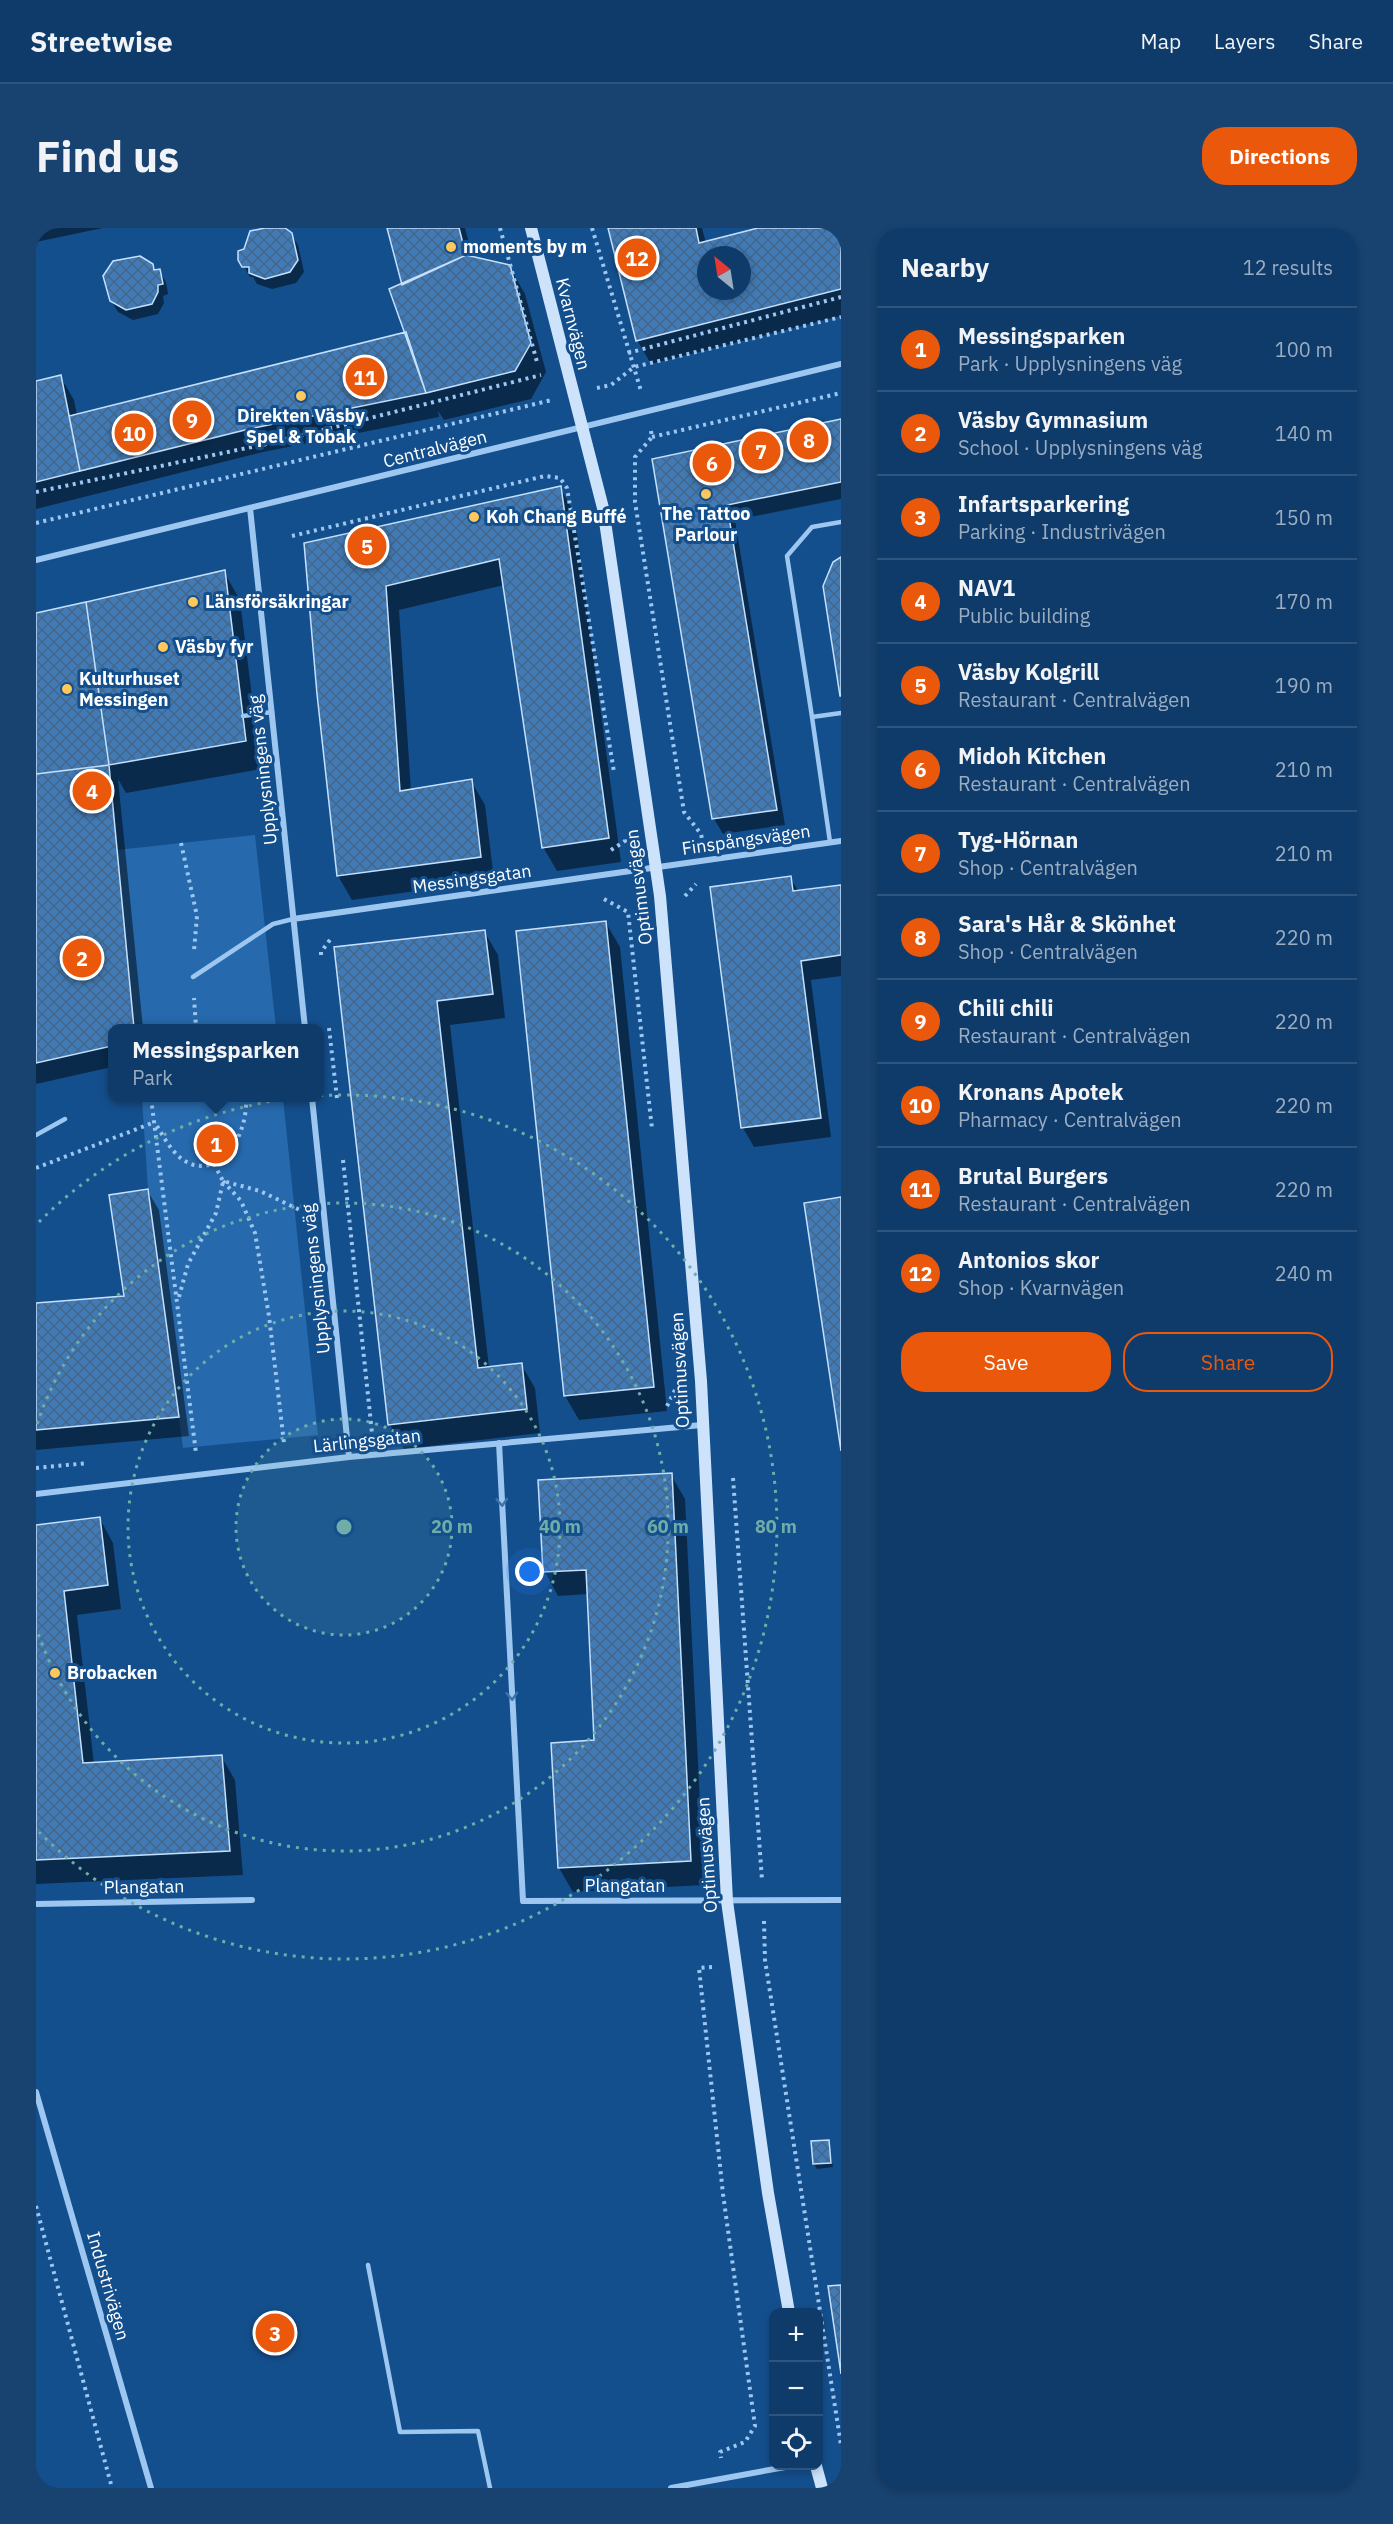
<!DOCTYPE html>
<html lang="en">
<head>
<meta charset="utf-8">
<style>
	:root { --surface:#0f3b6a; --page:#184270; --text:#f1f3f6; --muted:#9badc1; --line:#2f557e; --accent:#ea580c }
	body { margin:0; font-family:"IBM Plex Sans",sans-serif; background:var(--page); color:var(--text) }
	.controls { position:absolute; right:18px; bottom:18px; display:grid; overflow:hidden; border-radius:12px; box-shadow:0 3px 9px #0003 }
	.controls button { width:54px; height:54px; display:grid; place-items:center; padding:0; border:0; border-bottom:2px solid var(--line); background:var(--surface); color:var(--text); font:30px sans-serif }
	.compass { position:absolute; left:661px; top:18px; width:54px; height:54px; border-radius:50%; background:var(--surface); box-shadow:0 3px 9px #0003; rotate:330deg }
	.you { position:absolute; left:494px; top:1344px; width:21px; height:21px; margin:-15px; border:4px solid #fff; border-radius:50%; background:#1a73e8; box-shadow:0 0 0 9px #1a73e833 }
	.badge { display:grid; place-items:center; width:39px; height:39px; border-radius:50%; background:var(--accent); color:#fff; font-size:20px; font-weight:700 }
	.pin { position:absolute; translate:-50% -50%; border:3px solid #fff; box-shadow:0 2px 6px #0006 }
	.popup { position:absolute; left:72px; top:796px; width:216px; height:78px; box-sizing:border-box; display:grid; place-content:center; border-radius:12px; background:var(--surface); filter:drop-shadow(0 2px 4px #0005); font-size:20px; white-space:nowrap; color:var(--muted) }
	.popup b { font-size:22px; color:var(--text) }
	.popup::after { content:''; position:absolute; left:50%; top:100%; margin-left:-12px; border:12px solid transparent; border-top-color:var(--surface) }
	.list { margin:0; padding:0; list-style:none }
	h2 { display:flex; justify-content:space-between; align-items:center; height:78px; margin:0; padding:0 24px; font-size:26px }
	h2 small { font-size:20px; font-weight:400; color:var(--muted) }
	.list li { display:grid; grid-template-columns:39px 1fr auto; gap:18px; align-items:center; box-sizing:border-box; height:84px; padding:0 24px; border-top:2px solid var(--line) }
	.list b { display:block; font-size:22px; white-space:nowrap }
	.list p { margin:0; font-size:20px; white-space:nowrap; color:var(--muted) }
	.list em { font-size:20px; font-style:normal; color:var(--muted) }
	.actions { display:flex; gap:12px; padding:18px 24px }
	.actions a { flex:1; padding:14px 0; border:2px solid var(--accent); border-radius:24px; text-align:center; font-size:21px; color:var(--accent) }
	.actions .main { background:var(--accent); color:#fff }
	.icon { flex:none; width:33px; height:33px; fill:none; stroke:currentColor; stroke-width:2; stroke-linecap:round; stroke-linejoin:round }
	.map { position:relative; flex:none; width:805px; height:2260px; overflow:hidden; border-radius:24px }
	header { display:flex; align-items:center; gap:36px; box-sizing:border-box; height:84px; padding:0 30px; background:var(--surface); border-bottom:2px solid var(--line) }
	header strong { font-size:28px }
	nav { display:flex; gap:33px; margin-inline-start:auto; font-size:21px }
	.intro { display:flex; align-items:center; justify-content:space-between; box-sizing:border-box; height:144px; padding:0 36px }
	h1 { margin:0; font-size:42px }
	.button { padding:15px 27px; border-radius:24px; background:var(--accent); color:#fff; font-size:21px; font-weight:700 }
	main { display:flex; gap:36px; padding:0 36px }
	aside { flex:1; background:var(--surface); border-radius:24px; box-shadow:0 3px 9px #0003 }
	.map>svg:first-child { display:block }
	.park { fill:#2669ac }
	.shadow { fill:#0007; fill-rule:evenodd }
	.building { fill:url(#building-cross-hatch); stroke:#c4e0fc; stroke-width:1.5; fill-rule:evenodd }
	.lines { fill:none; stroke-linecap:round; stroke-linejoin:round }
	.path { stroke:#9dc7f1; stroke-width:4; stroke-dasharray:3 4.5; stroke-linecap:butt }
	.lane { stroke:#9dc7f1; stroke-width:4.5 }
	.street { stroke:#9dc7f1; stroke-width:6 }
	.secondary { stroke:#cce3fb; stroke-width:12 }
	.oneway { stroke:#3d73ab }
	.ring { fill:none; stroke:#6fada8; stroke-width:3; stroke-dasharray:3 6 }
	.poi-dot { fill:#ffc85d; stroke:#144f8d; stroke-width:2 }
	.labels { text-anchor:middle; stroke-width:6; stroke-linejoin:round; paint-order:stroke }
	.poi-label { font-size:18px; font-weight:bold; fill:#fff; stroke:#144f8d; text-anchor:start }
	.street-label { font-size:18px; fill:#fff; stroke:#144f8d }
	.centre { fill:#6fada8; stroke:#144f8d; stroke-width:3 }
	.ring-label { font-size:18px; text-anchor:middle; font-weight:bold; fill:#6fada8; stroke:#144f8d; stroke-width:6; stroke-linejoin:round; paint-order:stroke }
</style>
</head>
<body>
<header>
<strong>Streetwise</strong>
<nav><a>Map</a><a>Layers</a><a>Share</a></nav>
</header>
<div class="intro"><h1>Find us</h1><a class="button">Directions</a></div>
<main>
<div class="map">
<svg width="805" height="2260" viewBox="0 0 805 2260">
	<defs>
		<pattern id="building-cross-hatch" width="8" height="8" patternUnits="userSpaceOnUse" patternTransform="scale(1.5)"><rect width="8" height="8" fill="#407bb8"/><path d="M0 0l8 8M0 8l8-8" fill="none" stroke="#456687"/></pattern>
	</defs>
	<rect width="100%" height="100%" fill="#144f8d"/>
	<path class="park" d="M 219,607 L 240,800 L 99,800 L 81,622 Z
		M 106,870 L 247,870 L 282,1207 L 147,1220 L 112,961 Z"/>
	<path class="shadow" d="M 0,0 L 67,0 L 0,14 Z
		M 236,0 L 246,0 L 255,6 L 262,17 L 268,44 L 260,55 L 236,61 L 221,56 L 217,49 L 214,49 L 204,31 L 209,22 Z
		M 353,0 L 429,0 L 437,30 L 473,38 L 489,66 L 510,144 L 495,171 L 408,192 L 402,183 L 403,189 L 227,224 L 0,281 L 0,154 L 24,148 L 38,172 L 41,187 L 370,106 L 367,57 Z
		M 573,0 L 666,0 L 670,15 L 728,0 L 805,0 L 805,88 L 615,136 L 601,112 ZM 670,27 L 706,27 L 706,63 L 670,63 Z
		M 115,37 L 119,43 L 123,43 L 130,54 L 132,66 L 127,68 L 128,75 L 122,86 L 97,92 L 82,84 L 75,73 Z
		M 805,193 L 805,271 L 699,292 L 749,597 L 687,606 L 678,591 L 618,232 Z
		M 524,260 L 538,284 L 585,634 L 521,643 L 507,619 L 468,357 L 363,382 L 375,563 L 435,553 L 449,577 L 458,652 L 316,672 L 302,648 L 282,466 L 269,316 Z
		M 188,344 L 204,372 L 225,541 L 90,565 L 82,551 L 107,800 L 76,800 L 76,839 L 0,856 L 0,386 Z
		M 754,650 L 763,664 L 805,658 L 805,748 L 775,752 L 795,909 L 718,919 L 707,900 L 676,660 Z
		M 570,695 L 584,719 L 631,1183 L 543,1192 L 529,1168 Z
		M 448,703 L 462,727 L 469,790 L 414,797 L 453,1140 L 485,1136 L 499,1160 L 504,1205 L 368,1221 L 354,1197 L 299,720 Z
		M 111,962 L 123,982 L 153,1208 L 0,1222 L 0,1077 L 90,1069 Z
		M 635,1247 L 649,1271 L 668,1657 L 537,1664 L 523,1640 L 560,1514 L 553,1366 L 522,1368 L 509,1344 Z
		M 64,1291 L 77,1315 L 85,1381 L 41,1387 L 58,1536 L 185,1528 L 199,1552 L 207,1647 L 0,1656 L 0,1298 Z
		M 792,1913 L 797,1939 L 781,1941 L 778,1936 Z"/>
	<path class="building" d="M 229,0 L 249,0 L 256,5 L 262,32 L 254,44 L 229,51 L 213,45 L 213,39 L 206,39 L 202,32 L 202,23 L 208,21 L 214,3 Z
		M 351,0 L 423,0 L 430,27 L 366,57 Z
		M 572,0 L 660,0 L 663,15 L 722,0 L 805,0 L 805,61 L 600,113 ZM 670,27 L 706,27 L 706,63 L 670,63 Z
		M 430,27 L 474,37 L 495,115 L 479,143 L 390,165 L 353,61 Z
		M 104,28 L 117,36 L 118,42 L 124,41 L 127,56 L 122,57 L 122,64 L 116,76 L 90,82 L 74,73 L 67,48 L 77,33 Z
		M 370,104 L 390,165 L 213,201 L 44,243 L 33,188 Z
		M 25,147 L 44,243 L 0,254 L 0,153 Z
		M 805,191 L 805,254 L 691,277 L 741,582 L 676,591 L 616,231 Z
		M 525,258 L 573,610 L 506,620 L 463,331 L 350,358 L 364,563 L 436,551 L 445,629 L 301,648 L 281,466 L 268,315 Z
		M 805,329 L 805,468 L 804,468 L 787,358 L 797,334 Z
		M 189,342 L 210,513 L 73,537 L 50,374 Z
		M 50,374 L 73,537 L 0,546 L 0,385 Z
		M 73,537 L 98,800 L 76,800 L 76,818 L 0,835 L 0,546 Z
		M 755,648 L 757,663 L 805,657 L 805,727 L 765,733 L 785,890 L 705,900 L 674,659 Z
		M 570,693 L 618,1159 L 528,1168 L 480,703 Z
		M 449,702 L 457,766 L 401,773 L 442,1140 L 486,1135 L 491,1181 L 352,1197 L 298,719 Z
		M 112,961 L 143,1189 L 0,1202 L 0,1075 L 88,1068 L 73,967 Z
		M 805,969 L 805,1223 L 768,975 Z
		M 636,1245 L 655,1633 L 522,1640 L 515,1515 L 558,1512 L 550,1342 L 507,1344 L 502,1252 Z
		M 64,1289 L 72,1357 L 28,1363 L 47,1535 L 186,1527 L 194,1623 L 0,1632 L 0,1297 Z
		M 793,1912 L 795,1935 L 777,1936 L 775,1913 Z
		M 805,2057 L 805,2146 L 792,2058 Z"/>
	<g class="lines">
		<path class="path" d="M 464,0 L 501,134
			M 556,0 L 605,163
			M 592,125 L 805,69
			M 561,160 L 575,157 L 598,139 L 805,89
			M 615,203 L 616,209 L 599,229 L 599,274 L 648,584 L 665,606 L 666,611
			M 616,209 L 805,165
			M 0,264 L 235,215 L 505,147
			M 0,295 L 516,172
			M 256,308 L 509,248 L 524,250 L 531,260 L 578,544
			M 145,615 L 161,688 L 158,723
			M 575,622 L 589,613 L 588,610
			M 649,668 L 660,656
			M 568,671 L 592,684 L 616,901
			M 285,727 L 285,724 L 296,709
			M 160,799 L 166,800
			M 157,800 L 160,799 L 158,770
			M 293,800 L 301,870
			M 115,870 L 160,1225
			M 121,898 C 130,913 140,932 158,937 C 194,945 212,897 210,870
			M 307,932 L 336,1205
			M 178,936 L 187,953 L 224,963 L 266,983
			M 0,940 L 119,894
			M 187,953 L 205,973 L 219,1005 L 233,1088 L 248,1215
			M 143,1069 L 152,1036 L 180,985 L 187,954
			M 631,1178 L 640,1160
			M 0,1240 L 52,1235
			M 697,1250 L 726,1652
			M 728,1693 L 729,1732 L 805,2217
			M 676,1739 L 663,1740 L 687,1966 L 719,2198 L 709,2214 L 684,2224 L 685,2230
			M 0,1978 L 76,2260"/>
		<path class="lane" d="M 805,294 L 776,299 L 751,328 L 776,489 L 805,485
			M 207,488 L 236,484
			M 776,489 L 794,614
			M 157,749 L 237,696 L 257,691
			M 0,907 L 29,891
			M 332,2037 L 364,2204 L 442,2203 L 454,2260"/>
		<path class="street" d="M 214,280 L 269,800
			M 0,332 L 805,136
			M 257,691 L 805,613
			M 276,870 L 313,1229
			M 463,1215 L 487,1673 L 805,1672
			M 0,1266 L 313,1229 L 666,1197
			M 0,1676 L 216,1672
			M 0,1864 L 115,2260
			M 635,2260 L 755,2238"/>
		<path class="secondary" d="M 495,0 L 567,280 L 624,668 L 665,1153 L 691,1673 L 732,1965 L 753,2084
			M 780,2238 L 786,2260"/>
	</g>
	<defs><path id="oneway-chevron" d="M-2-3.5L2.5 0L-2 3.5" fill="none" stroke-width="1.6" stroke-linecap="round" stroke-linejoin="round" transform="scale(1.5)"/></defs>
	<g class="oneway">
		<use href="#oneway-chevron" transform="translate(466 1274) rotate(87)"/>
		<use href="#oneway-chevron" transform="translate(476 1468) rotate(87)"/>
	</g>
	<circle cx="308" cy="1299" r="108" fill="#6fada8" fill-opacity=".12"/>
	<g class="ring">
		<circle cx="308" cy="1299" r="108"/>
		<circle cx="308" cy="1299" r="216"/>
		<path d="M1 1196A324 324 0 1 1 1 1402"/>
		<path d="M3 994A432 432 0 1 1 3 1604"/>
	</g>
	<g class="poi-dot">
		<circle cx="415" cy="19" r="6"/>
		<circle cx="265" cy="168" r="6"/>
		<circle cx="670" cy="266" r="6"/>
		<circle cx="438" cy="289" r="6"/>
		<circle cx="157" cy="374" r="6"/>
		<circle cx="127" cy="419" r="6"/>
		<circle cx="31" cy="461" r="6"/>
		<circle cx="19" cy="1445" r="6"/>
	</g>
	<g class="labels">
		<g class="poi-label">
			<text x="427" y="25">moments by m</text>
			<text x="265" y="194" text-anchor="middle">Direkten Väsby<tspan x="265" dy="21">Spel &amp; Tobak</tspan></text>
			<text x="670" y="292" text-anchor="middle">The Tattoo<tspan x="670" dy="21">Parlour</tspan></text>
			<text x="450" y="295">Koh Chang Buffé</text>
			<text x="169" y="380">Länsförsäkringar</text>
			<text x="139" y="425">Väsby fyr</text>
			<text x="43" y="457">Kulturhuset<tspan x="43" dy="21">Messingen</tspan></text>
			<text x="31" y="1451">Brobacken</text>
		</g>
		<g class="street-label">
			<text transform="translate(537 96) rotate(76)" y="6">Kvarnvägen</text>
			<text transform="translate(399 221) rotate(-14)" y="6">Centralvägen</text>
			<text transform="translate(227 542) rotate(-96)" y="6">Upplysningens väg</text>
			<text transform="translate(710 612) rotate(-8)" y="6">Finspångsvägen</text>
			<text transform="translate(436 651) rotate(-8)" y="6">Messingsgatan</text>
			<text transform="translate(603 659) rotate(-97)" y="6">Optimusvägen</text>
			<text transform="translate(280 1051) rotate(-96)" y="6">Upplysningens väg</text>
			<text transform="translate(644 1142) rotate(-93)" y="6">Optimusvägen</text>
			<text transform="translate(331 1213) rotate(-6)" y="6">Lärlingsgatan</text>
			<text transform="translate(671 1627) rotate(-94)" y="6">Optimusvägen</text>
			<text x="589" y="1664">Plangatan</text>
			<text transform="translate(108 1659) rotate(-1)" y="6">Plangatan</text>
			<text transform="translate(72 2058) rotate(74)" y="6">Industrivägen</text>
		</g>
	</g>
	<circle cx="308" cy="1299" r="9" class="centre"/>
	<g class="ring-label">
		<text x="416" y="1305">20 m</text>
		<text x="524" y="1305">40 m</text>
		<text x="632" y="1305">60 m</text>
		<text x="740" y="1305">80 m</text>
	</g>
</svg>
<div class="controls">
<button>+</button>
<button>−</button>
<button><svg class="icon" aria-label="locate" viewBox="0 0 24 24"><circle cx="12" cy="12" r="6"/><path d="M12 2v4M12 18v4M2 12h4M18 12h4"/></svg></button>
</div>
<svg class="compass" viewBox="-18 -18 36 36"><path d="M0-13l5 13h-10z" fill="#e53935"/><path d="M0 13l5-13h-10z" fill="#9badc1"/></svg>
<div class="you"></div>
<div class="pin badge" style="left:180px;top:916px">1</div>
<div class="popup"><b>Messingsparken</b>Park</div>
<div class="pin badge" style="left:46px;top:730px">2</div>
<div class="pin badge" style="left:239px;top:2105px">3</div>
<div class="pin badge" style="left:56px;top:563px">4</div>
<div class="pin badge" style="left:331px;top:318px">5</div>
<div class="pin badge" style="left:676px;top:235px">6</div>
<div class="pin badge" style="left:725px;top:223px">7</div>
<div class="pin badge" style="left:773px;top:212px">8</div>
<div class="pin badge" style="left:156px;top:192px">9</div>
<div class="pin badge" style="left:98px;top:205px">10</div>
<div class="pin badge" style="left:329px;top:149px">11</div>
<div class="pin badge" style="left:601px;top:30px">12</div>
</div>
<aside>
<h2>Nearby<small>12 results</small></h2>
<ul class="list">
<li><span class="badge">1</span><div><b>Messingsparken</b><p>Park · Upplysningens väg</p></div><em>100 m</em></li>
<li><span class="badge">2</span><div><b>Väsby Gymnasium</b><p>School · Upplysningens väg</p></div><em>140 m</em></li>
<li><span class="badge">3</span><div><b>Infartsparkering</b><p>Parking · Industrivägen</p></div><em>150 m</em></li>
<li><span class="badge">4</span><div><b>NAV1</b><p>Public building</p></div><em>170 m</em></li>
<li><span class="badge">5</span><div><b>Väsby Kolgrill</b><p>Restaurant · Centralvägen</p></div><em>190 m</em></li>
<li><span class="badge">6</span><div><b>Midoh Kitchen</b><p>Restaurant · Centralvägen</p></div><em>210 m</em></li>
<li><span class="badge">7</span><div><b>Tyg-Hörnan</b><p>Shop · Centralvägen</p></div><em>210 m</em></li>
<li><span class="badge">8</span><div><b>Sara's Hår &amp; Skönhet</b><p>Shop · Centralvägen</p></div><em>220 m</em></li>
<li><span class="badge">9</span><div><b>Chili chili</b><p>Restaurant · Centralvägen</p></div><em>220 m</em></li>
<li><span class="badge">10</span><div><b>Kronans Apotek</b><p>Pharmacy · Centralvägen</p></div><em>220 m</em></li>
<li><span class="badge">11</span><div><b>Brutal Burgers</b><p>Restaurant · Centralvägen</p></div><em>220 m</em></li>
<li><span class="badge">12</span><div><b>Antonios skor</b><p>Shop · Kvarnvägen</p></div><em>240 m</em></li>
</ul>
<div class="actions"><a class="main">Save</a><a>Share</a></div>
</aside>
</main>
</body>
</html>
